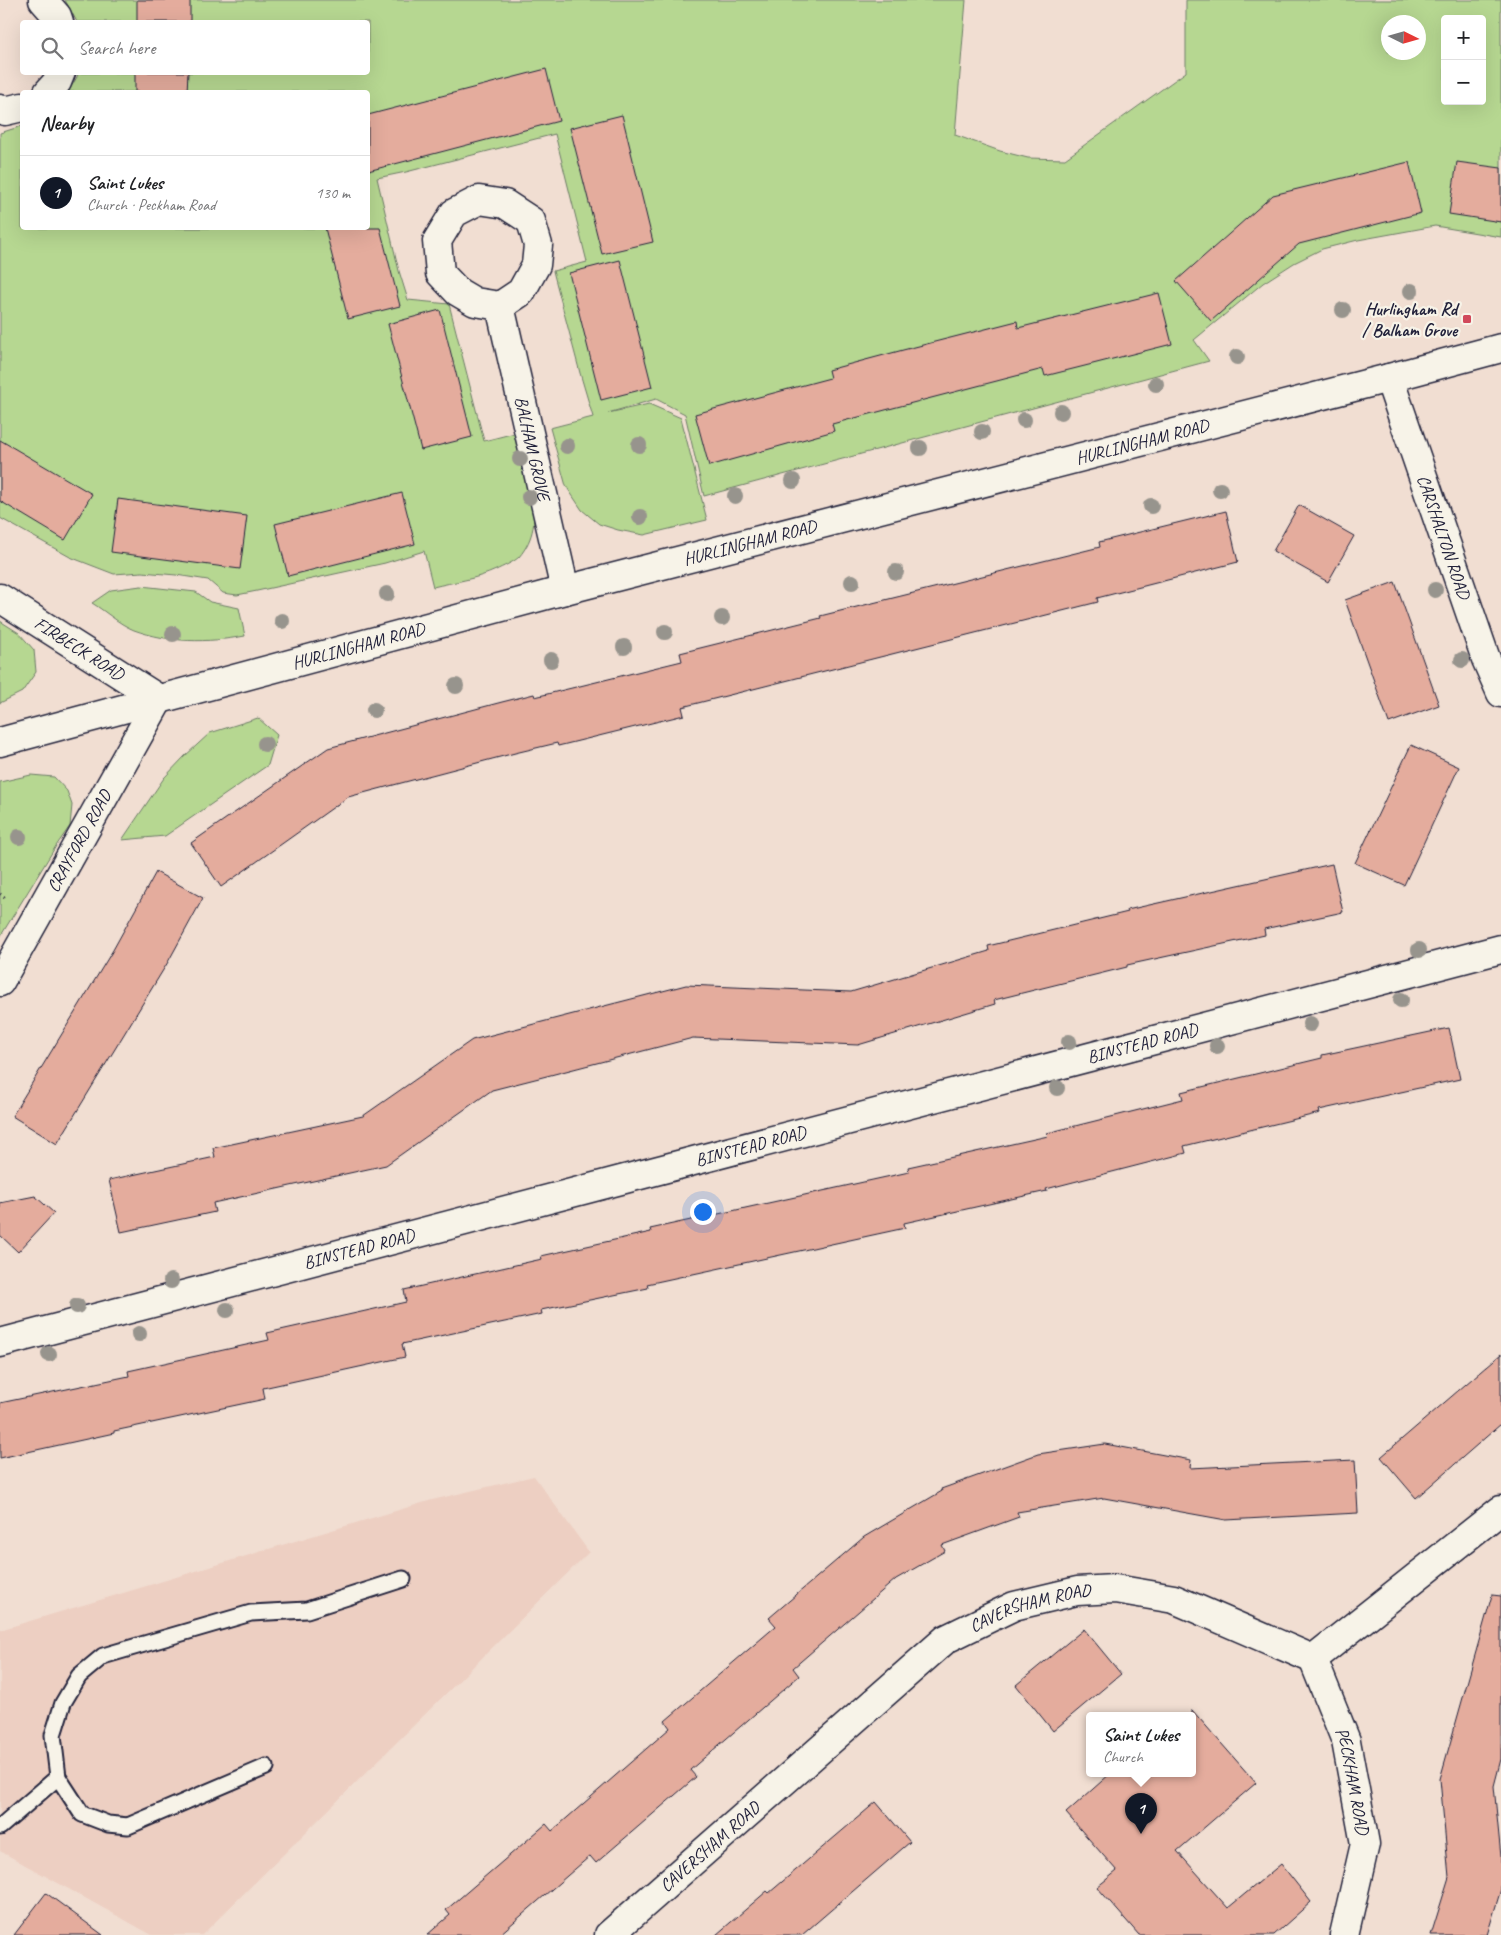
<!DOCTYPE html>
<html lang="en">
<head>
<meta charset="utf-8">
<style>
	:root { --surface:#fff; --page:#f6f6f6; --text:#202124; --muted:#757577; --line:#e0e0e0; --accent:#111827 }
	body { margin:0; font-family:Caveat,sans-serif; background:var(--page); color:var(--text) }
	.controls { position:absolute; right:15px; top:15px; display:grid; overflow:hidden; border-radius:5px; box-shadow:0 5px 20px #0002 }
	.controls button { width:45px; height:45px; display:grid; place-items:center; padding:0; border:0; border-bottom:1px solid var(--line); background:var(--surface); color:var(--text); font:25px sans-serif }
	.compass { position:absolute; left:1381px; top:15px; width:45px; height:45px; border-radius:50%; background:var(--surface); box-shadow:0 5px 20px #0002; rotate:95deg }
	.you { position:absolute; left:702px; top:1211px; width:18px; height:18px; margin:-12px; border:4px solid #fff; border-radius:50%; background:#1a73e8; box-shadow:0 0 0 8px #1a73e833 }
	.badge { display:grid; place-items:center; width:32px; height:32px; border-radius:50%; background:var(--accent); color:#fff; font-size:16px; font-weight:700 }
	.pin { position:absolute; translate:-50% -41px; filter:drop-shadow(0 1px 2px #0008) }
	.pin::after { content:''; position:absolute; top:26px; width:18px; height:15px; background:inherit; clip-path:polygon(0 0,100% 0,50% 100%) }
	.popup { position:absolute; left:1086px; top:1712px; width:110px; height:65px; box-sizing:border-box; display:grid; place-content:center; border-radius:5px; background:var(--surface); filter:drop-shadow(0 1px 4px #0005); font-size:16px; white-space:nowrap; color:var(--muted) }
	.popup b { font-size:19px; color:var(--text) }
	.popup::after { content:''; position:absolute; left:50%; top:100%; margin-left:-10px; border:10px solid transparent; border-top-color:var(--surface) }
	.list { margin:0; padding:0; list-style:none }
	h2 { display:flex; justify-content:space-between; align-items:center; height:65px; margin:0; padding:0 20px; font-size:21px }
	h2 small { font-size:16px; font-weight:400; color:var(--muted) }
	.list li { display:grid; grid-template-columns:32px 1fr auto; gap:15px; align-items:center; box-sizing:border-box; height:75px; padding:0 20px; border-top:1px solid var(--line) }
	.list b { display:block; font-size:19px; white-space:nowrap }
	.list p { margin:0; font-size:16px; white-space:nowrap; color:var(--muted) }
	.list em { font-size:16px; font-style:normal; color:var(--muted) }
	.icon { flex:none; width:28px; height:28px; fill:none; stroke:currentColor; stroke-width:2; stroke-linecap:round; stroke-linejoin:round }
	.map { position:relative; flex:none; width:1501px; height:1935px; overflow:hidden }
	.search { position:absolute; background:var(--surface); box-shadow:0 5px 20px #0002; left:20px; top:20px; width:350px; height:55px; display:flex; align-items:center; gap:12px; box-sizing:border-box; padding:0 18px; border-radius:5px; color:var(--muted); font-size:19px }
	.panel { position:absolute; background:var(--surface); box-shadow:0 5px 20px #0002; left:20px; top:90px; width:350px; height:140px; border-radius:5px }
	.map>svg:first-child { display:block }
	.built { fill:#edcfc2 }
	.green { fill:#b6d791; stroke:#6c7c66; fill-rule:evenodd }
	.building { fill:#e4ac9d; stroke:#22223b }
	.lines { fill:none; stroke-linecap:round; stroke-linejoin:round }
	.lane-casing { stroke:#22223b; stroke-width:19 }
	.street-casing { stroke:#22223b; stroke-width:31 }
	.path { stroke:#22223b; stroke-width:3; stroke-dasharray:1 4; stroke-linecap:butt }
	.lane { stroke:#f7f3e8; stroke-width:15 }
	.street { stroke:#f7f3e8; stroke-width:28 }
	.tree { fill:#97948d }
	.poi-dot { fill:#d1495b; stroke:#f7f3e8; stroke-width:2 }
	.labels { text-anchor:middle; stroke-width:4.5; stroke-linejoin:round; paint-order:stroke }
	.poi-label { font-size:18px; font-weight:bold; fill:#22223b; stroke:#f7f3e8; text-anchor:end }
	.street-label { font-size:18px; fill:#22223b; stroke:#f7f3e8 }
</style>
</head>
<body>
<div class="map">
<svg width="1501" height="1935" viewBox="0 0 1501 1935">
	<rect width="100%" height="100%" fill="#f1ded2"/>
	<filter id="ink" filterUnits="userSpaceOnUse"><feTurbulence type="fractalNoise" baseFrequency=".02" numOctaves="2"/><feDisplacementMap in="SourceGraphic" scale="10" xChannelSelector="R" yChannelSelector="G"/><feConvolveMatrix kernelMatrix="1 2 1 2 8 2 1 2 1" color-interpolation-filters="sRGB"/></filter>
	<g filter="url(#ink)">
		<path class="built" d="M 534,1476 L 589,1552 L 202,1935 L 152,1935 L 0,1851 L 0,1630 L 432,1500 Z"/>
		<path class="green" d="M 65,0 L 966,0 L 955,135 L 1000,151 L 1028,158 L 1065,159 L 1186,72 L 1186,0 L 1501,0 L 1501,237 L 1435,226 L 1358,240 L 1322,249 L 1294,263 L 1263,283 L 1194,340 L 1209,361 L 704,496 L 685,414 L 656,399 L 608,413 L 649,404 L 681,418 L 707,520 L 644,535 L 618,530 L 599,524 L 582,510 L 566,486 L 550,428 L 593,417 L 580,373 L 553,271 L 587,262 L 555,134 L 406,172 L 377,178 L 399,271 L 408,300 L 449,304 L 484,441 L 515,433 C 526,473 550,520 519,557 C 514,562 502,567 496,570 C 477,579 453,582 433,587 L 424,551 L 385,563 L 257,591 L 237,595 L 223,593 L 208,580 L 176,575 L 142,572 L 114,574 L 70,557 L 0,518 L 0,133 L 22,126 L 22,228 L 368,228 L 368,92 L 68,92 L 77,77 L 78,73 L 368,72 L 368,22 L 77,22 ZM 1445,19 L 1482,19 L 1482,101 L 1445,101 ZM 1388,22 L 1418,22 L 1418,52 L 1388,52 Z
			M 141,586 L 196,592 L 210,602 L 239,608 L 245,636 C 207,643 170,643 134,630 C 119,624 105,611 92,603 L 111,590 Z
			M 0,621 L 19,633 L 34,650 L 36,672 L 22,692 L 0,703 Z
			M 258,718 L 277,735 L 268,765 L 165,836 L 122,840 L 164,778 L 185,756 L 210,733 Z
			M 31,775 L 54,777 L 67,791 L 72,805 L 70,826 L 56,846 L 0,937 L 0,782 Z"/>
		<path class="building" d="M 137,0 L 190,0 L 190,22 L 137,22 Z
			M 546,69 L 559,121 L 368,171 L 368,115 Z
			M 135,72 L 188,72 L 187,92 L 135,92 Z
			M 622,115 L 653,242 L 602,254 L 570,128 Z
			M 1409,162 L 1421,213 L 1299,244 L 1211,321 L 1176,281 L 1273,195 Z
			M 1457,162 L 1501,168 L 1501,222 L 1449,214 Z
			M 325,228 L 380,228 L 400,306 L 348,319 Z
			M 620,260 L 652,387 L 601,400 L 569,273 Z
			M 1159,293 L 1172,344 L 1045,376 L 1043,369 L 935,397 L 832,424 L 834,431 L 709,466 L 695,414 L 830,378 L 828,370 L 903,350 L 1017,321 L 1018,328 Z
			M 440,310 L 472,437 L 421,450 L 388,324 Z
			M 0,440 L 92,494 L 65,540 L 0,501 Z
			M 402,493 L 415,544 L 288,576 L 275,524 Z
			M 118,499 L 247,516 L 240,569 L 111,552 Z
			M 1299,505 L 1354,536 L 1328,582 L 1273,551 Z
			M 1226,511 L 1238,562 L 1097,598 L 1098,602 L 682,707 L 684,715 L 558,746 L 557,743 L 515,753 L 348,797 L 221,887 L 191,843 L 328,748 L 502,702 L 534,694 L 535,697 L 682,661 L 680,653 L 821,618 L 820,616 L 1100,547 L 1099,542 Z
			M 1395,582 L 1439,705 L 1389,723 L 1345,600 Z
			M 1411,745 L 1459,767 L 1404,885 L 1355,863 Z
			M 1332,864 L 1343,912 L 1264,929 L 1265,935 L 1127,965 L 1127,967 L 994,1000 L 995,1004 L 858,1045 L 693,1038 L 539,1078 L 492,1090 L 386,1165 L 213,1203 L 215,1212 L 121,1232 L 109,1180 L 215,1157 L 213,1148 L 363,1116 L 472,1040 L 686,985 L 851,992 L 989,951 L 988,946 L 1128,912 L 1127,910 Z
			M 156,872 L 203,898 L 168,962 L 57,1144 L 12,1116 L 113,950 Z
			M 1449,1028 L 1460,1079 L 1319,1110 L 1320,1113 L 1184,1146 L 1186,1153 L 1046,1189 L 1047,1191 L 904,1223 L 905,1228 L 647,1284 L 648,1288 L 541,1310 L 542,1314 L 402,1344 L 405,1357 L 263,1388 L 265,1399 L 114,1431 L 114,1433 L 0,1458 L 0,1403 L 129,1376 L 128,1371 L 269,1340 L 267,1333 L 406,1302 L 404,1290 L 542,1259 L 541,1256 L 651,1232 L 650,1229 L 909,1172 L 908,1167 L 1048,1136 L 1047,1133 L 1183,1099 L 1181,1092 L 1322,1058 L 1322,1055 Z
			M 35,1196 L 54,1213 L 18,1252 L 0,1235 L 0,1203 Z
			M 1501,1354 L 1501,1424 L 1416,1498 L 1381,1457 Z
			M 1105,1444 L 1191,1460 L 1190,1468 L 1355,1460 L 1358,1513 L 1226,1520 L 1104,1498 L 1017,1512 L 1019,1517 L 942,1545 L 945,1551 L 896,1579 L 793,1668 L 799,1676 L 690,1770 L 696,1777 L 596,1863 L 590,1856 L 499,1935 L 427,1935 L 450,1915 L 446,1910 L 546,1824 L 552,1831 L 670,1728 L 665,1721 L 776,1626 L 769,1618 L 864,1537 L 942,1491 L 941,1489 L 1038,1454 Z
			M 1492,1595 L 1501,1596 L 1501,1759 L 1494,1786 L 1501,1857 L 1501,1889 L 1487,1935 L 1431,1935 L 1449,1877 L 1440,1779 Z
			M 1084,1629 L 1121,1674 L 1053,1731 L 1016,1685 Z
			M 1192,1710 L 1256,1783 L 1177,1851 L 1228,1908 L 1281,1864 L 1311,1902 L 1274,1935 L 1139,1935 L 1097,1887 L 1117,1871 L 1066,1813 L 1111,1773 L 1192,1773 Z
			M 876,1802 L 910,1842 L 802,1935 L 716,1935 L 767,1891 L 769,1893 Z
			M 46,1893 L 103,1935 L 14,1935 Z"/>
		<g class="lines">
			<defs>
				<path id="lane" d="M 266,1767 L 128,1826 L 108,1824 L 82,1814 L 58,1777 L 53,1735 L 63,1703 L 79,1676 L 103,1656 L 251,1613 L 307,1610 L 403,1579
					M 0,1827 L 58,1777"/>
				<g id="street">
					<path d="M 43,0 L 57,16 L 59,22"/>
					<path d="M 48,92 L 57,82 L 61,72"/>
					<path d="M 0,109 L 5,111 L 22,107"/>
					<path id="s1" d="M 500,306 L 475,302 L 458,292 L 440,273 L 437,241 L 454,213 L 479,200 L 505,204 L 531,221 L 538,245 L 536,265 L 521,292 L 500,306 L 565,590"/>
					<path id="s2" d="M 1389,378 L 1486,659 L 1501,693"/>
					<path id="s3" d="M 0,598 L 159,699 L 0,982"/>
					<path id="s4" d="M 0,742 L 565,590 L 1389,378 L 1501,348"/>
					<path id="s5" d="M 0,1343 L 1501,949"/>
					<path id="s6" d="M 1313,1659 L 1346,1741 L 1365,1844 L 1344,1935"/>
					<path id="s7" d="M 609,1935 L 946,1639 L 1014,1606 L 1077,1591 L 1115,1589 L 1174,1599 L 1313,1659 L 1501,1510"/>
				</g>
			</defs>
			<use href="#lane" class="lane-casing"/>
			<use href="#street" class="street-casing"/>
			<path class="path" d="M 0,894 L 7,900"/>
			<use href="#lane" class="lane"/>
			<use href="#street" class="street"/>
		</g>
		<g class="tree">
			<circle cx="1411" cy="291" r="8"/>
			<circle cx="1343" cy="310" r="8"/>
			<circle cx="1237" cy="357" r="8"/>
			<circle cx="1156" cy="384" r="8"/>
			<circle cx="1061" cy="412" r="8"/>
			<circle cx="1024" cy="420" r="8"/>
			<circle cx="982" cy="432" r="8"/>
			<circle cx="639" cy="445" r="8"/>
			<circle cx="567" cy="446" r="8"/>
			<circle cx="920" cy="448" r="8"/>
			<circle cx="520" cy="459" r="8"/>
			<circle cx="793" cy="481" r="8"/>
			<circle cx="1220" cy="490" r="8"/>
			<circle cx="735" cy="496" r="8"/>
			<circle cx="529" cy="497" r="8"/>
			<circle cx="1151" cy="506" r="8"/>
			<circle cx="640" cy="517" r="8"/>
			<circle cx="896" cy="572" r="8"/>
			<circle cx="852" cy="582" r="8"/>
			<circle cx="1435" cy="590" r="8"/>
			<circle cx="387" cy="594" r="8"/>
			<circle cx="722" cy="618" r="8"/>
			<circle cx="282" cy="621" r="8"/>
			<circle cx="665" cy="632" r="8"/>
			<circle cx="173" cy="634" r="8"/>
			<circle cx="624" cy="647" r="8"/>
			<circle cx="551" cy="660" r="8"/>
			<circle cx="1462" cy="660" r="8"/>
			<circle cx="456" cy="686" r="8"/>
			<circle cx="374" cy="710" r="8"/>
			<circle cx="265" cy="744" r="8"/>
			<circle cx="19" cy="837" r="8"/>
			<circle cx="1419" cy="950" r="8"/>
			<circle cx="1401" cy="1000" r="8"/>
			<circle cx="1310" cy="1024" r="8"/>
			<circle cx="1069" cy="1042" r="8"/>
			<circle cx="1217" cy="1046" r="8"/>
			<circle cx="1057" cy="1088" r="8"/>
			<circle cx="171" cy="1281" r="8"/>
			<circle cx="77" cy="1306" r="8"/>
			<circle cx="227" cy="1310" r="8"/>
			<circle cx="139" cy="1334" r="8"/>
			<circle cx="49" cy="1354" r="8"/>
		</g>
	</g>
	<rect class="poi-dot" x="1462" y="314" width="10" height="10" rx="2.5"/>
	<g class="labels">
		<g class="poi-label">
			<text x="1457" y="315">Hurlingham Rd<tspan x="1457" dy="21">/ Balham Grove</tspan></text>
		</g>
		<g class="street-label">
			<text dy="6" stroke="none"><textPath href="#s4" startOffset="1181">HURLINGHAM ROAD</textPath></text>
			<text dy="6" stroke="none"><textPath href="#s1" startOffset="469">BALHAM GROVE</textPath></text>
			<text dy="6" stroke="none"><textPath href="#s2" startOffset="168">CARSHALTON ROAD</textPath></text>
			<text dy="6" stroke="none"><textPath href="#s4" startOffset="776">HURLINGHAM ROAD</textPath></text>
			<text dy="6" stroke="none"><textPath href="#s4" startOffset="371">HURLINGHAM ROAD</textPath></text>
			<text dy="6" stroke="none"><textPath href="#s3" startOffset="94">FIRBECK ROAD</textPath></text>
			<text transform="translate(79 841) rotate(-61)" y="6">CRAYFORD ROAD</text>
			<text dy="6" stroke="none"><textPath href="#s5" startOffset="1181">BINSTEAD ROAD</textPath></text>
			<text dy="6" stroke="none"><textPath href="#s5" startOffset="776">BINSTEAD ROAD</textPath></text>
			<text dy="6" stroke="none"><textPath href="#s5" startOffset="371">BINSTEAD ROAD</textPath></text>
			<text dy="6" stroke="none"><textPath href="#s7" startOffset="539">CAVERSHAM ROAD</textPath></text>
			<text dy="6" stroke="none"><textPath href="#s6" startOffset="129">PECKHAM ROAD</textPath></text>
			<text dy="6" stroke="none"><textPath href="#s7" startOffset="134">CAVERSHAM ROAD</textPath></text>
		</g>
	</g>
</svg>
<div class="controls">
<button>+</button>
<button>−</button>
</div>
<svg class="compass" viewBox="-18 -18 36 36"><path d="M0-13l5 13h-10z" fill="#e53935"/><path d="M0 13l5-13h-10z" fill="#757577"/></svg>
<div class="you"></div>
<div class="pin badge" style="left:1141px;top:1834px">1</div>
<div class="popup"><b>Saint Lukes</b>Church</div>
<div class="search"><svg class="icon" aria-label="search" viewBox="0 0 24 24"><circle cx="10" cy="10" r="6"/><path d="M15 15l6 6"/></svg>Search here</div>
<section class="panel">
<h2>Nearby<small></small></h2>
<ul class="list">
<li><span class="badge">1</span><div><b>Saint Lukes</b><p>Church · Peckham Road</p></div><em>130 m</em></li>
</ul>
</section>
</div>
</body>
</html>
